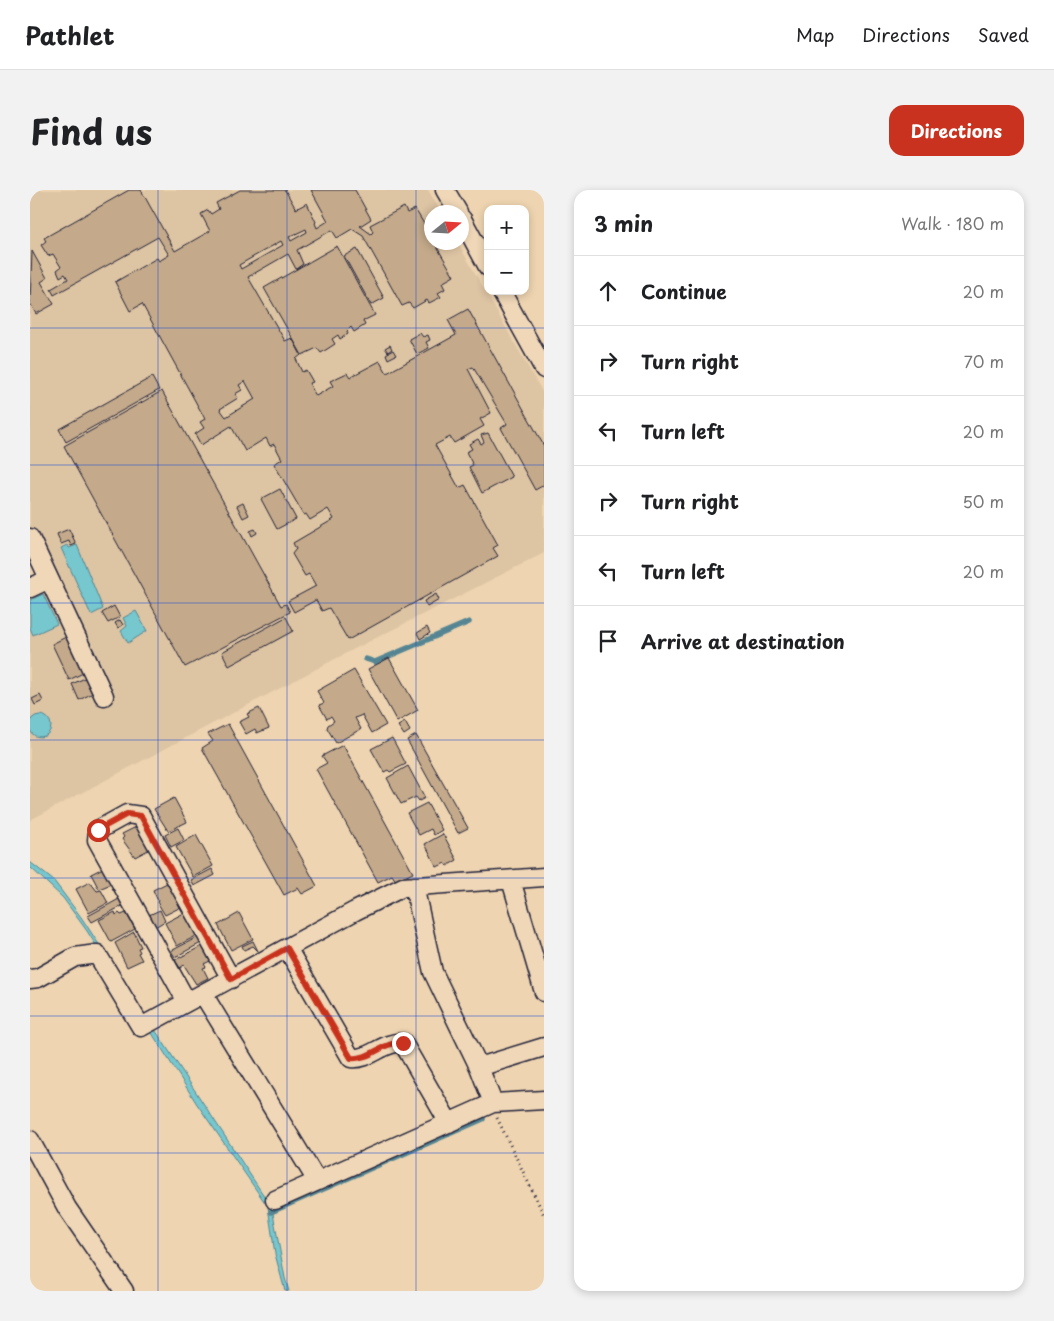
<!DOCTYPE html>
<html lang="en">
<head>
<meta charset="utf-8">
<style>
	:root { --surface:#fff; --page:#f2f2f2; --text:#202124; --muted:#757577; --line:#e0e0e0; --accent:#c8321e }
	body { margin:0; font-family:"Playpen Sans",sans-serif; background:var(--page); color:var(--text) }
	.controls { position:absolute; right:15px; top:15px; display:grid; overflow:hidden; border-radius:10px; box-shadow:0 2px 8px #0003 }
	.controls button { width:45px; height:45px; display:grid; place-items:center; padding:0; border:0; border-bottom:1px solid var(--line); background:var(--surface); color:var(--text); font:25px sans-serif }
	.compass { position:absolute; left:394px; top:15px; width:45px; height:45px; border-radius:50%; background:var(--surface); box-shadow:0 2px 8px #0003; rotate:72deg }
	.stop { position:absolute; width:15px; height:15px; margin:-11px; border:4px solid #c8321e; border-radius:50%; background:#fff }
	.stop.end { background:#c8321e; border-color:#fff; box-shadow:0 1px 5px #0008 }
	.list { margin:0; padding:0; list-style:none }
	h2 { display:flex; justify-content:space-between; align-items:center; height:65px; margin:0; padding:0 20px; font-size:21px }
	h2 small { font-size:16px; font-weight:400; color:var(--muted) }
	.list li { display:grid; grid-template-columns:32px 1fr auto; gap:15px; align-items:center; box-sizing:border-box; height:70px; padding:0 20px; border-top:1px solid var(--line) }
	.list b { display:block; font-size:19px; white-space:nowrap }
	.list em { font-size:16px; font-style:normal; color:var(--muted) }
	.icon { flex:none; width:28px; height:28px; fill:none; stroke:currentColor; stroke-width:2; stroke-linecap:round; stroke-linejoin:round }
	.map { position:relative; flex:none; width:514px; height:1101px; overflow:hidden; border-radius:15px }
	header { display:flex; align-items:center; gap:30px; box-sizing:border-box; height:70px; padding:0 25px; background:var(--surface); border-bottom:1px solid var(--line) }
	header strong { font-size:24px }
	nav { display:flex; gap:28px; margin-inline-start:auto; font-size:18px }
	.intro { display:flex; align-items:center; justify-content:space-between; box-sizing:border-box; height:120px; padding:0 30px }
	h1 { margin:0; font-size:35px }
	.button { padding:12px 22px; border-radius:15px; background:var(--accent); color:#fff; font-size:18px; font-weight:700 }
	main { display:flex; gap:30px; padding:0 30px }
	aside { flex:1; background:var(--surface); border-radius:15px; box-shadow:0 2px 8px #0003 }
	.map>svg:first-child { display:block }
	.built { fill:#ddc4a3 }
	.water { fill:#76c7ce; stroke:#548593 }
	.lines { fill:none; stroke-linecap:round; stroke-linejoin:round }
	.stream { stroke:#548593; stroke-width:5.5 }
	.building { fill:#c4aa8a; stroke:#22223b; fill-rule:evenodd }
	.minor-casing { stroke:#22223b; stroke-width:21 }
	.path { stroke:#22223b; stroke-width:3; stroke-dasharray:1 4; stroke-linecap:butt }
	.minor { stroke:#efd7b7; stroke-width:18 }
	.route { stroke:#c8321e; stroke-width:6 }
	.grid { fill:none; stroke:#1d4ed8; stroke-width:1; stroke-opacity:0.55 }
</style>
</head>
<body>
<header>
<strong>Pathlet</strong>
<nav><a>Map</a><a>Directions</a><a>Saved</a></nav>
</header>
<div class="intro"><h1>Find us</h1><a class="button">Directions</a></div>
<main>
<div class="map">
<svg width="514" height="1101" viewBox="0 0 514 1101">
	<rect width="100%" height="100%" fill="#eed4b0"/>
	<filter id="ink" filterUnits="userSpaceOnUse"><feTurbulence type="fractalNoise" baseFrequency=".02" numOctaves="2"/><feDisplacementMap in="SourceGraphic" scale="10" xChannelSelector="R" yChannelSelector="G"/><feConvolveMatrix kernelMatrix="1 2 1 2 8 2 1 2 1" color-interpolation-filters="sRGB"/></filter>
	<g filter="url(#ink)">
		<path class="built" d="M 0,0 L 398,0 L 411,22 L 402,22 L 402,52 L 428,53 L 514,205 L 514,363 L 322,460 L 0,630 L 0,404 L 26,392 L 0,336 Z"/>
		<path class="water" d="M 37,355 L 39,358 L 47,355 L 73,419 L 61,425 L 31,358 Z
			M 13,404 L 27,434 L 3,445 L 0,438 L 0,410 Z
			M 106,421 L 117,441 L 98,453 L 91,441 L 97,436 L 93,428 Z
			M-1 536a11 11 0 1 1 22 0a11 11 0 1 1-22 0Z
			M 0,672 L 24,691 L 51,727 L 242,1018 L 255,1088 L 259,1101 L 255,1101 L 245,1064 L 238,1017 L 167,914 L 57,741 L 33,708 L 0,677 Z"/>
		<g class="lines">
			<path class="stream" d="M 336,469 L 345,472 L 439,432
				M 241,1022 L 453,929"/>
		</g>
		<path class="building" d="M 99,0 L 111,0 L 145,61 L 180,41 L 171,24 L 178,20 L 181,24 L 189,19 L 186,13 L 210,0 L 255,0 L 266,19 L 277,13 L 286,32 L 285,33 L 287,38 L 298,31 L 281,0 L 325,0 L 341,29 L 330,36 L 341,44 L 343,42 L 340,35 L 374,17 L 377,23 L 385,19 L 402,47 L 402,52 L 404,52 L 424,86 L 412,93 L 415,99 L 408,103 L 411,107 L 399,113 L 397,110 L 383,118 L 379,113 L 372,116 L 333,46 L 322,39 L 307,48 L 302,40 L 267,60 L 273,74 L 266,79 L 258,64 L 218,87 L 255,151 L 262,148 L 271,165 L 266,169 L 272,182 L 276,180 L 283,192 L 279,193 L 286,206 L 303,196 L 300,191 L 317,183 L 320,187 L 350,171 L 357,183 L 426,145 L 418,130 L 438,119 L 514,256 L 514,295 L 505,300 L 471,238 L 477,234 L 443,177 L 438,179 L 461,223 L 450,229 L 454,236 L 424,253 L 420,247 L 405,255 L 429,298 L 435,295 L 468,355 L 463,358 L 468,366 L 318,450 L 299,418 L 292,421 L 286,410 L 264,422 L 258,411 L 286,396 L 279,384 L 275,386 L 262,364 L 266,359 L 263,353 L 304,329 L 298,319 L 280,330 L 276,324 L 274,325 L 244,274 L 252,269 L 244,254 L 240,256 L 236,248 L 215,261 L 201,236 L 171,255 L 165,244 L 174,238 L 170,232 L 175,229 L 112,114 L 100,121 L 85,92 L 127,68 L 129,71 L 139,65 L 128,47 L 24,105 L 21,99 L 38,89 L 35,84 L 30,87 L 27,80 L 31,77 L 23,64 L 18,66 L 11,55 L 16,51 L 14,48 ZM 276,39 L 277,42 L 261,51 L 259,47 ZM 251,51 L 253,55 L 211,79 L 209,75 ZM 215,191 L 225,209 L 196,227 L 190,219 L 208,208 L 205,204 L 212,200 L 209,195 Z
			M 307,56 L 345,125 L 333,131 L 335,135 L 324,142 L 321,137 L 317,141 L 318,144 L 310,149 L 308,145 L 302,149 L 305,154 L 291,163 L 287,158 L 272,165 L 234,98 Z
			M 327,59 L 354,108 L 341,115 L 314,66 Z
			M 2,61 L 17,88 L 11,92 L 24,114 L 6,124 L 0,113 Z
			M 390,143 L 393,147 L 398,145 L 400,150 L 396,152 L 399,158 L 387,164 L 379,149 Z
			M 360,155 L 362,159 L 358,162 L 355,158 Z
			M 363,160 L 366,165 L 358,169 L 356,164 Z
			M 122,187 L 129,200 L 36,252 L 29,239 Z
			M 132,201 L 251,416 L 256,414 L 260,422 L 155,477 L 34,256 Z
			M 458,243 L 482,287 L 452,303 L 439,277 L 443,275 L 436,262 L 442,259 L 439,254 L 448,249 L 451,254 L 454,252 L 451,245 Z
			M 250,299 L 266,329 L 247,339 L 231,309 Z
			M 213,313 L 219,325 L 213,328 L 207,316 Z
			M 39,339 L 46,354 L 41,356 L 39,351 L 31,354 L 27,344 Z
			M 225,339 L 227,343 L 222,346 L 220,341 Z
			M 406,404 L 409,410 L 397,417 L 394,411 Z
			M 84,416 L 90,427 L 78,433 L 72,423 Z
			M 256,427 L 263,441 L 199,476 L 192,462 Z
			M 90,430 L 93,435 L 88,438 L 85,433 Z
			M 397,437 L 400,443 L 390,449 L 387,443 Z
			M 36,447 L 53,483 L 39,490 L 22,454 Z
			M 359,468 L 388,520 L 367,532 L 338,479 Z
			M 324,480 L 356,535 L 342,543 L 332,525 L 325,528 L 331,539 L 306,553 L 297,538 L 298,535 L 304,531 L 301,526 L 297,529 L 289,515 L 294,513 L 287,501 Z
			M 55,488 L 63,503 L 49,510 L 42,494 Z
			M 10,505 L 13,511 L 5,515 L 2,509 Z
			M 229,518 L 239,538 L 227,543 L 225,539 L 216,544 L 209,532 L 219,527 L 217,524 Z
			M 375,532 L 380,541 L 374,545 L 368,536 Z
			M 198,534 L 287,696 L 272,704 L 268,698 L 254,705 L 172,558 L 183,551 L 178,544 Z
			M 386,545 L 438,638 L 428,643 L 377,550 Z
			M 362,548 L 376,574 L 360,582 L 358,580 L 354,582 L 341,559 Z
			M 313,555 L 383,683 L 366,691 L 362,685 L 348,692 L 286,579 L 297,573 L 292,566 Z
			M 378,576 L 395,608 L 389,611 L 386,607 L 371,614 L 357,588 Z
			M 144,608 L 157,632 L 138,641 L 124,619 Z
			M 397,613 L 412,640 L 404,645 L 401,639 L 389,645 L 377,623 Z
			M 108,636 L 120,659 L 105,667 L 92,649 L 94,647 L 92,644 Z
			M 148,638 L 154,650 L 141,657 L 135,645 Z
			M 413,644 L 427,670 L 417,676 L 415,673 L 407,677 L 395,654 Z
			M 166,645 L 183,676 L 163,687 L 146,657 Z
			M 73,678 L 81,694 L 69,699 L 61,684 Z
			M 182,679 L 185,685 L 164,696 L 161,690 Z
			M 60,692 L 67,701 L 71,700 L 78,713 L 59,723 L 46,699 Z
			M 139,692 L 151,717 L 135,725 L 127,712 L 128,711 L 123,700 Z
			M 89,709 L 92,716 L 62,732 L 58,726 Z
			M 130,720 L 135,731 L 125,737 L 119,725 Z
			M 85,722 L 86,725 L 89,723 L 91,725 L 96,723 L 105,739 L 81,752 L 69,730 Z
			M 154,723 L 168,745 L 147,756 L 135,733 Z
			M 209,723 L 223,749 L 201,760 L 188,735 Z
			M 104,742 L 111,757 L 108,758 L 110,762 L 108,763 L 112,770 L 97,777 L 85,753 Z
			M 168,747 L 171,753 L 145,767 L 141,761 Z
			M 223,751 L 228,761 L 223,756 L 214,760 L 212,756 Z
			M 172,756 L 180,771 L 174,774 L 176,777 L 173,778 L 178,788 L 166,794 L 154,775 L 150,778 L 145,770 Z"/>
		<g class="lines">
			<defs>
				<path id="minor" d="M 415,0 L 428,22
					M 432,29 L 458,77
					M 471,101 L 514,179
					M 0,348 L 74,506
					M 0,398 L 19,389
					M 481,690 L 514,802
					M 384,696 L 403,782 L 449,877 L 463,913
					M 257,758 L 321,868 C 341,870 353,851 373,853 L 419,933
					M 0,789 L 8,788 L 45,767 L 67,764 L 111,837 L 325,721 L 373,697 L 514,687
					M 173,804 L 287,991
					M 157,812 L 67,650 L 68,640 L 97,624 L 111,626 L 201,789
					M 449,877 L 514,857
					M 0,950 L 37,1018 L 94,1101
					M 245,1010 L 463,913 L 514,910"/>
			</defs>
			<use href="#minor" class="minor-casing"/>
			<path class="path" d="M 467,928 L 514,1025"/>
			<use href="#minor" class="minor"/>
		</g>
	</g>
	<g class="lines" filter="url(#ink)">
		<path class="route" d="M 68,640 L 97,624 L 111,626 L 201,789 L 257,758 L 321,868 C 341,870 353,851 373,853"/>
	</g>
	<path class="grid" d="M 128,0 L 128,1101M 257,0 L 257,1101M 386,0 L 386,1101M 0,138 L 514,138M 0,275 L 514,275M 0,413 L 514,413M 0,550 L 514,550M 0,688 L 514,688M 0,826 L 514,826M 0,963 L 514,963"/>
</svg>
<div class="controls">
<button>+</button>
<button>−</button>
</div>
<svg class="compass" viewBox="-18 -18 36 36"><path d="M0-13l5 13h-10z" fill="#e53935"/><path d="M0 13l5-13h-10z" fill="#757577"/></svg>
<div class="stop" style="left:68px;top:640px"></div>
<div class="stop end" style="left:373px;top:853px"></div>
</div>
<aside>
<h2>3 min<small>Walk · 180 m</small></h2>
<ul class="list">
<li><svg class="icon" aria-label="ahead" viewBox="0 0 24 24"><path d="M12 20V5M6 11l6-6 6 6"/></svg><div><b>Continue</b></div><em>20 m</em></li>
<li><svg class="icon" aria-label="right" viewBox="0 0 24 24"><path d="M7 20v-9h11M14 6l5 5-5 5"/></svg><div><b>Turn right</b></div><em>70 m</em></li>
<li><svg class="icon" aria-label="left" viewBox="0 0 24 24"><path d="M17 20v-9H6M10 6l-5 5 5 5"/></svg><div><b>Turn left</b></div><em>20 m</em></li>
<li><svg class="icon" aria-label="right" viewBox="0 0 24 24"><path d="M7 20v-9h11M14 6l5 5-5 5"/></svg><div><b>Turn right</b></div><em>50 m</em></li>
<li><svg class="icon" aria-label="left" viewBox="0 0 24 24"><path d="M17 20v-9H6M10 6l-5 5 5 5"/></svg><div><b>Turn left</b></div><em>20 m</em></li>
<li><svg class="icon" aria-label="arrive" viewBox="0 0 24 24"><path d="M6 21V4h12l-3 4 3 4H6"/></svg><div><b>Arrive at destination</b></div></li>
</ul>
</aside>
</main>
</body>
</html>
